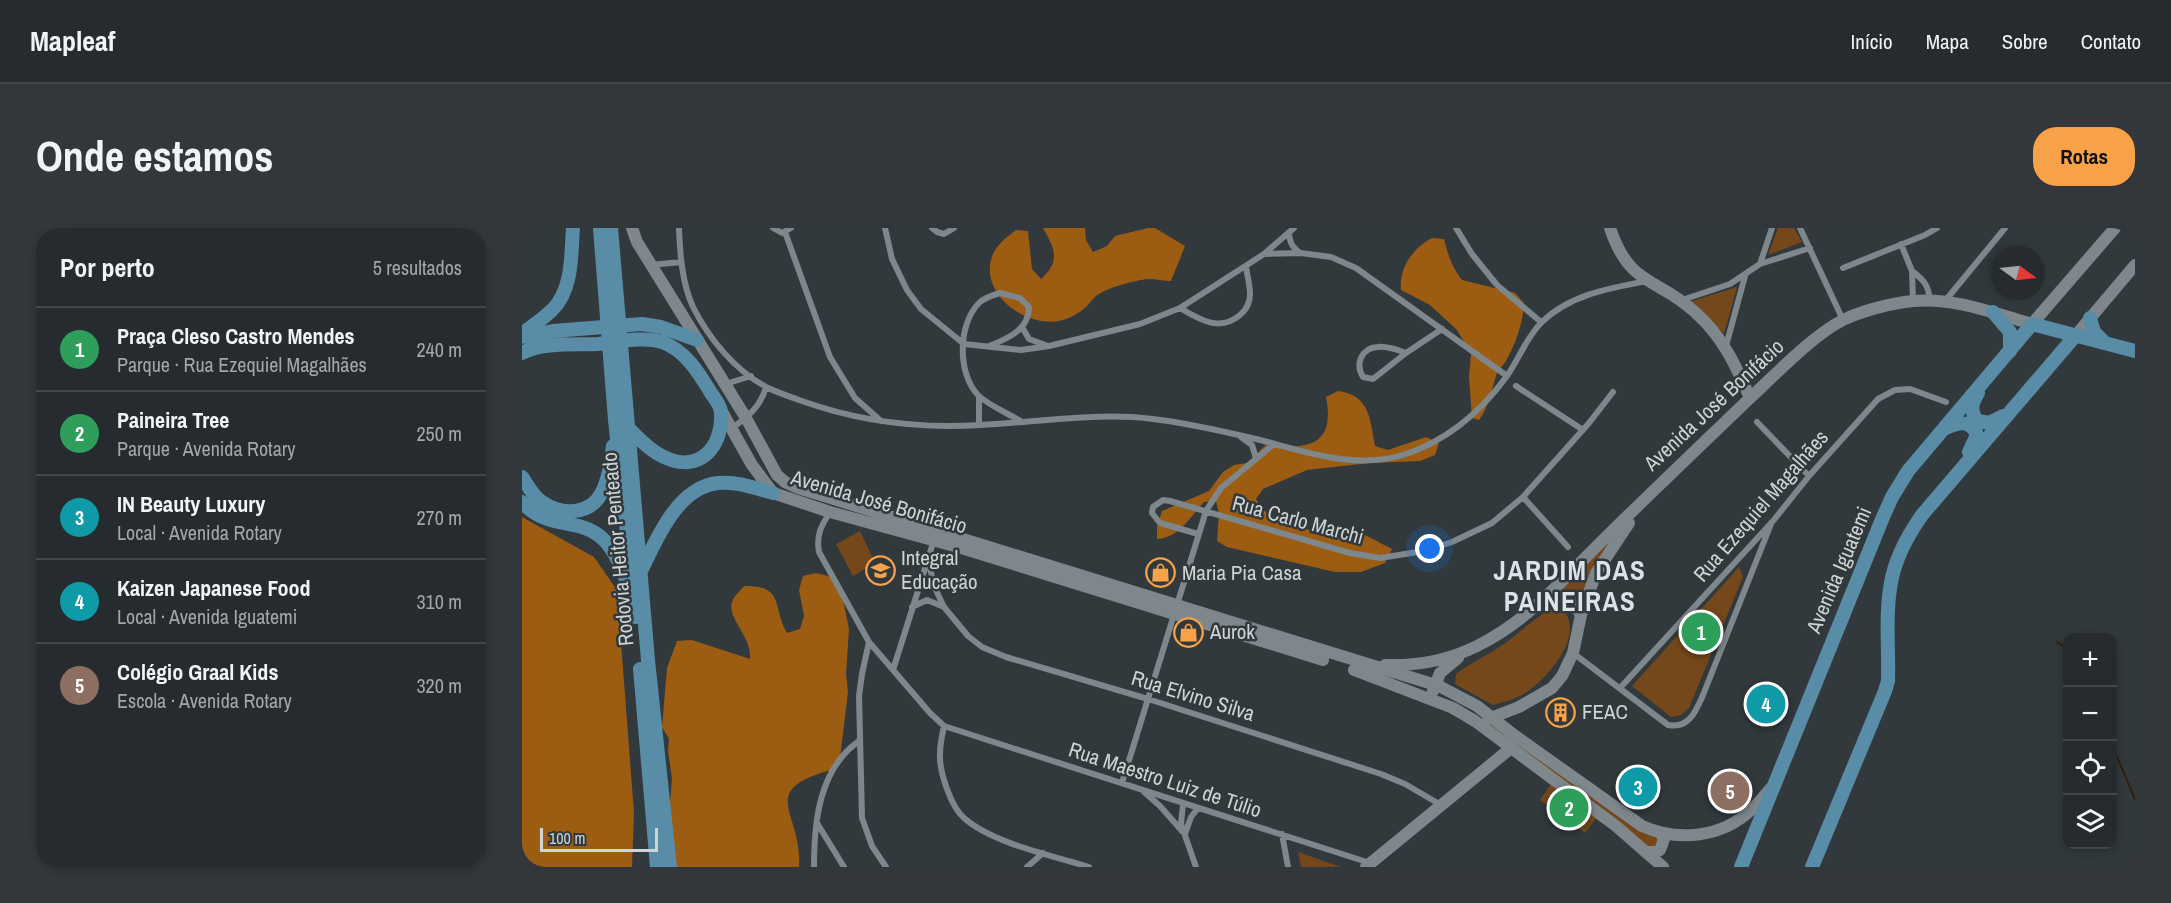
<!DOCTYPE html>
<html lang="pt">
<head>
<meta charset="utf-8">
<style>
	:root { --surface:#252b2e; --page:#31373a; --text:#f1f3f6; --muted:#a3a7aa; --line:#42474a; --accent:#f7a149 }
	body { margin:0; font-family:"Archivo Narrow",sans-serif; background:var(--page); color:var(--text) }
	.controls { position:absolute; right:18px; bottom:18px; display:grid; overflow:hidden; border-radius:12px; box-shadow:0 3px 9px #0003 }
	.controls button { width:54px; height:54px; display:grid; place-items:center; padding:0; border:0; border-bottom:2px solid var(--line); background:var(--surface); color:var(--text); font:30px sans-serif }
	.compass { position:absolute; left:1469px; top:18px; width:54px; height:54px; border-radius:50%; background:var(--surface); box-shadow:0 3px 9px #0003; rotate:105deg }
	.scale { position:absolute; left:18px; bottom:15px; width:118px; box-sizing:border-box; padding-left:6px; border:3px solid #ced3d5; border-top:0; font-size:16px; line-height:21px; white-space:nowrap; color:#ced3d5; -webkit-text-stroke:4px #31393d; paint-order:stroke }
	.you { position:absolute; left:908px; top:321px; width:21px; height:21px; margin:-15px; border:4px solid #fff; border-radius:50%; background:#1a73e8; box-shadow:0 0 0 9px #1a73e833 }
	.badge { display:grid; place-items:center; width:39px; height:39px; border-radius:50%; background:var(--accent); color:#fff; font-size:20px; font-weight:700 }
	.pin { position:absolute; translate:-50% -50%; border:3px solid #fff; box-shadow:0 2px 6px #0006 }
	.list { margin:0; padding:0; list-style:none }
	h2 { display:flex; justify-content:space-between; align-items:center; height:78px; margin:0; padding:0 24px; font-size:26px }
	h2 small { font-size:20px; font-weight:400; color:var(--muted) }
	.list li { display:grid; grid-template-columns:39px 1fr auto; gap:18px; align-items:center; box-sizing:border-box; height:84px; padding:0 24px; border-top:2px solid var(--line) }
	.list b { display:block; font-size:22px; white-space:nowrap }
	.list p { margin:0; font-size:20px; white-space:nowrap; color:var(--muted) }
	.list em { font-size:20px; font-style:normal; color:var(--muted) }
	.icon { flex:none; width:33px; height:33px; fill:none; stroke:currentColor; stroke-width:2; stroke-linecap:round; stroke-linejoin:round }
	.map { position:relative; flex:none; width:1613px; height:639px; overflow:hidden; border-radius:24px }
	header { display:flex; align-items:center; gap:36px; box-sizing:border-box; height:84px; padding:0 30px; background:var(--surface); border-bottom:2px solid var(--line) }
	header strong { font-size:28px }
	nav { display:flex; gap:33px; margin-inline-start:auto; font-size:21px }
	.intro { display:flex; align-items:center; justify-content:space-between; box-sizing:border-box; height:144px; padding:0 36px }
	h1 { margin:0; font-size:42px }
	.button { padding:15px 27px; border-radius:24px; background:var(--accent); color:#111; font-size:21px; font-weight:700 }
	main { display:flex; gap:36px; padding:0 36px }
	aside { flex:1; background:var(--surface); border-radius:24px; box-shadow:0 3px 9px #0003 }
	.map>svg:first-child { display:block }
	.green { fill:#74481b }
	.forest { fill:#9c5c12 }
	.lines { fill:none; stroke-linecap:round; stroke-linejoin:round }
	.stream { stroke:#331e09; stroke-width:2 }
	.street { stroke:#7e878c; stroke-width:6 }
	.secondary { stroke:#7e878c; stroke-width:12 }
	.primary { stroke:#598ca7; stroke-width:14 }
	.labels { text-anchor:middle; stroke-width:5; stroke-linejoin:round; paint-order:stroke }
	.street-label { font-size:21px; fill:#ced3d5; stroke:#31393d }
	.poi-label { font-size:21px; fill:#ced3d5; stroke:#31393d; text-anchor:start }
	.district-label { font-size:27px; font-weight:bold; letter-spacing:1.5px; fill:#dae3e8; stroke:#31393d }
</style>
</head>
<body>
<header>
<strong>Mapleaf</strong>
<nav><a>Início</a><a>Mapa</a><a>Sobre</a><a>Contato</a></nav>
</header>
<div class="intro"><h1>Onde estamos</h1><a class="button">Rotas</a></div>
<main>
<aside>
<h2>Por perto<small>5 resultados</small></h2>
<ul class="list">
<li><span class="badge" style="background:#2e9e5b">1</span><div><b>Praça Cleso Castro Mendes</b><p>Parque · Rua Ezequiel Magalhães</p></div><em>240 m</em></li>
<li><span class="badge" style="background:#2e9e5b">2</span><div><b>Paineira Tree</b><p>Parque · Avenida Rotary</p></div><em>250 m</em></li>
<li><span class="badge" style="background:#0f9aa8">3</span><div><b>IN Beauty Luxury</b><p>Local · Avenida Rotary</p></div><em>270 m</em></li>
<li><span class="badge" style="background:#0f9aa8">4</span><div><b>Kaizen Japanese Food</b><p>Local · Avenida Iguatemi</p></div><em>310 m</em></li>
<li><span class="badge" style="background:#8d6e63">5</span><div><b>Colégio Graal Kids</b><p>Escola · Avenida Rotary</p></div><em>320 m</em></li>
</ul>
</aside>
<div class="map">
<svg width="1613" height="639" viewBox="0 0 1613 639">
	<rect width="100%" height="100%" fill="#31393d"/>
	<path class="green" d="M 1256,0 L 1272,0 L 1280,14 L 1246,27 Z
		M 1215,59 L 1202,106 L 1170,73 Z
		M 1098,300 L 1059,376 L 1046,364 L 1037,361 Z
		M 338,303 L 353,335 L 331,348 L 314,316 Z
		M 1217,339 L 1221,349 L 1167,480 L 1159,487 L 1149,489 L 1110,458 Z
		M 1035,377 C 1071,401 1023,455 998,468 C 990,472 980,474 971,477 L 933,456 L 934,446 C 949,434 966,427 982,416 C 1000,403 1015,387 1035,377 Z
		M 972,494 L 1138,608 L 1131,622 L 964,498 Z
		M 1030,555 L 1075,589 L 1063,605 L 1018,572 Z
		M 776,624 L 819,639 L 779,639 Z"/>
	<path class="forest" d="M 521,0 L 563,0 L 564,12 L 571,24 L 585,18 L 593,8 L 626,0 L 633,0 L 663,18 L 649,53 C 641,53 634,51 626,51 C 614,52 584,60 574,68 C 570,71 568,75 565,78 C 558,85 547,91 537,93 C 506,99 465,71 468,38 C 469,21 482,11 494,2 L 506,3 L 510,41 L 519,51 C 539,33 533,21 521,0 Z
		M 910,10 L 922,11 C 926,27 930,39 940,52 L 993,65 L 1002,75 C 1001,95 994,115 984,133 C 981,138 976,142 974,148 C 969,163 967,179 957,192 L 950,190 L 947,149 L 949,126 L 935,102 L 908,77 L 879,62 C 877,39 891,20 910,10 Z
		M 816,163 C 848,167 848,191 853,218 L 866,222 L 904,209 L 917,215 L 913,227 L 898,233 L 848,235 L 785,242 L 741,261 L 734,271 L 741,282 L 763,295 L 788,302 L 803,298 L 831,304 L 845,308 L 870,321 L 863,335 L 839,344 L 813,344 L 705,319 L 695,313 L 697,286 L 694,273 L 682,274 C 668,289 657,310 635,311 L 635,298 L 640,283 L 687,263 L 701,244 L 712,237 L 725,235 L 744,217 C 784,222 814,219 804,169 Z
		M 0,289 L 72,329 L 95,362 L 112,585 L 110,639 L 0,639 Z
		M 294,345 L 310,349 L 321,372 L 327,401 L 324,446 L 326,464 L 318,530 L 312,541 C 232,563 281,583 277,639 L 154,639 L 147,587 L 150,551 L 146,523 L 147,511 L 140,499 L 145,440 L 155,413 L 170,412 L 228,431 C 230,408 205,391 210,374 C 212,368 218,363 222,358 C 263,357 250,379 265,405 L 278,401 L 282,388 L 277,362 L 281,348 Z"/>
	<g class="lines">
		<path class="stream" d="M 1535,414 L 1546,422
			M 1590,517 L 1613,571"/>
		<path class="street" d="M 157,0 C 158,26 160,55 171,79 C 187,111 213,142 244,159 C 254,164 266,168 277,172 C 335,193 397,201 458,197 C 516,194 574,184 631,191 C 665,195 700,203 734,211 C 782,223 831,242 881,227 C 925,213 958,185 985,148 C 997,131 1004,110 1019,95 C 1047,67 1087,60 1125,53
			M 251,0 L 260,5 L 269,0
			M 363,0 L 370,31 L 385,62 L 399,81 L 442,116 L 499,122 L 527,118 L 618,96 L 658,80 L 742,26 L 772,0
			M 410,0 L 415,4 L 422,6 L 432,0
			M 934,0 L 950,26 L 975,57 L 1019,94
			M 1278,0 L 1321,92
			M 263,4 L 308,129 L 333,170 L 359,193
			M 767,5 C 768,15 770,19 778,25
			M 1379,16 L 1390,43 L 1391,72
			M 742,26 L 779,25 L 809,29 L 834,40 L 985,148
			M 1238,36 L 1288,20
			M 129,37 L 159,34
			M 1321,40 L 1403,7 L 1415,0
			M 1390,43 C 1402,52 1407,58 1408,73
			M 1160,72 L 1208,56 L 1238,36 L 1250,0
			M 1423,73 L 1483,0
			M 658,80 C 678,92 698,104 718,87 C 724,82 728,74 728,66 C 728,57 725,47 724,38
			M 500,99 L 507,111 L 526,118
			M 467,118 C 485,111 507,102 507,79 L 498,70 L 478,65 C 471,67 462,70 457,75 C 436,96 435,145 456,167 C 467,178 486,185 500,194
			M 1204,118 L 1223,48
			M 884,125 C 876,122 865,118 856,119 C 839,120 833,136 841,149 L 851,151 L 884,125 L 920,101
			M 994,158 L 1061,202
			M 204,160 L 210,154 L 229,148
			M 457,168 L 457,197
			M 1235,194 L 1287,248
			M 210,200 C 226,189 239,178 244,159
			M 719,209 L 730,217 L 734,230
			M 1001,269 L 1046,319
			M 308,284 C 299,298 294,307 297,324 L 347,414 L 408,485 L 422,498 L 848,635
			M 676,306 L 638,295 L 630,285 L 631,279 L 641,272 L 648,273 L 828,325 L 858,330 L 902,323 L 930,314 L 970,295 L 1001,269 L 1067,195 L 1091,164
			M 406,330 L 412,358 L 422,379 L 446,408 L 460,419 L 484,429 L 626,471 L 859,546 L 883,556 L 919,577
			M 390,379 L 405,372 L 422,379
			M 347,414 L 340,446 L 337,468 L 340,590 L 350,618 L 364,639
			M 1051,425 L 1146,497 C 1167,501 1174,483 1181,467 L 1249,296
			M 371,442 L 412,312
			M 1098,460 L 1251,293 L 1287,248 L 1356,171 L 1373,162 L 1388,161 L 1424,174
			M 422,498 C 420,507 418,517 418,526 C 417,543 429,579 442,590 C 470,615 531,628 567,639
			M 600,555 L 684,283 L 699,260 L 752,216
			M 621,563 L 638,578 L 660,603
			M 661,576 L 659,596 L 674,639
			M 295,595 L 322,639
			M 663,606 L 669,589 L 676,580
			M 760,606 L 766,639
			M 292,639 C 292,594 297,541 337,513
			M 505,639 L 521,625"/>
		<path class="secondary" d="M 110,0 L 115,14 L 224,190 L 255,247 L 263,254 L 276,260 L 917,458 L 955,478 L 992,507 L 1120,598 C 1156,614 1200,610 1230,581 C 1237,575 1243,567 1249,560
			M 1088,0 C 1108,60 1136,49 1174,85 C 1201,109 1214,138 1228,170
			M 1554,107 L 1613,37
			M 199,182 L 230,237 L 251,265 L 308,284 L 436,319 L 801,432
			M 1025,367 C 1044,369 1049,371 1059,387
			M 863,437 C 895,438 927,432 955,418 C 1007,393 1046,346 1086,307 C 1133,261 1180,216 1227,171 C 1252,148 1291,107 1321,92 C 1339,83 1370,75 1391,73 C 1431,69 1472,85 1510,96 L 1593,0
			M 832,442 L 931,480 L 953,493 L 1094,598 L 1141,639
			M 911,463 L 918,445 L 936,430
			M 966,491 L 997,479 L 1030,460 L 1040,448 L 1051,425 L 1059,387 L 1074,345 L 1107,295
			M 1125,624 L 1132,624 L 1138,622 L 1142,611 L 1139,606
			M 844,639 L 989,520"/>
		<path class="primary" d="M 78,0 L 93,192 L 114,389
			M 89,0 L 126,432 L 148,639
			M 1471,84 L 1488,104 L 1488,123
			M 1568,90 L 1572,104 L 1583,115
			M 0,106 C 10,98 21,91 30,82 C 51,62 49,26 51,0
			M 0,109 L 31,103 L 120,96 L 139,99 L 175,112
			M 0,125 C 19,114 54,117 76,116 C 96,114 121,108 140,114 C 163,122 177,145 189,165 C 193,171 199,178 199,185 C 201,219 177,246 142,229 C 128,223 118,211 107,201
			M 1456,165 C 1450,175 1447,183 1456,193 L 1467,195 L 1481,188
			M 1422,201 C 1435,195 1448,190 1455,207 L 1447,224
			M 0,249 C 6,258 11,268 20,274 C 40,288 69,287 80,264 C 87,250 89,233 91,218
			M 0,274 C 27,304 59,288 82,312 C 94,324 100,342 106,357
			M 120,341 C 135,310 156,259 196,255 C 215,253 233,260 251,265
			M 118,441 L 135,639
			M 1219,639 L 1361,289 L 1370,269 L 1386,243 L 1510,96 L 1613,123
			M 1290,639 L 1363,463 L 1366,453 C 1367,421 1363,386 1369,355 C 1373,330 1386,307 1400,287 L 1554,107"/>
	</g>
	<defs>
		<symbol id="school-ring" viewBox="-11 -11 22 22"><circle r="9.5" fill="#31393d" stroke="#f7a149" stroke-width="1.5"/><path d="M0-5L7-2L0 1L-7-2ZM-4 1L0 2.5L4 1V4Q0 6-4 4Z" fill="#f7a149"/></symbol>
		<symbol id="shop-ring" viewBox="-11 -11 22 22"><circle r="9.5" fill="#31393d" stroke="#f7a149" stroke-width="1.5"/><path d="M-5-2.5h2.3a2.7 3.5 0 0 1 5.4 0H5L5.5 6h-11ZM-1.5-2.5h3a1.5 2.3 0 0 0-3 0Z" fill="#f7a149"/></symbol>
		<symbol id="building-ring" viewBox="-11 -11 22 22"><circle r="9.5" fill="#31393d" stroke="#f7a149" stroke-width="1.5"/><path d="M-4-6H4V6H1V3H-1V6H-4ZM-2.5-4.3h1.7v1.8h-1.7ZM.8-4.3h1.7v1.8H.8ZM-2.5-1h1.7V.8h-1.7ZM.8-1h1.7V.8H.8Z" fill="#f7a149"/></symbol>
	</defs>
	<g fill-rule="evenodd">
		<use href="#school-ring" x="342" y="326" width="33" height="33"/>
		<use href="#shop-ring" x="622" y="328" width="33" height="33"/>
		<use href="#shop-ring" x="650" y="388" width="33" height="33"/>
		<use href="#building-ring" x="1022" y="468" width="33" height="33"/>
	</g>
	<g class="labels">
		<g class="street-label">
			<text transform="translate(1192 177) rotate(-43)" y="7">Avenida José Bonifácio</text>
			<text transform="translate(357 274) rotate(16)" y="7">Avenida José Bonifácio</text>
			<text transform="translate(1239 278) rotate(-49)" y="7">Rua Ezequiel Magalhães</text>
			<text transform="translate(776 292) rotate(15)" y="7">Rua Carlo Marchi</text>
			<text transform="translate(96 321) rotate(-95)" y="7">Rodovia Heitor Penteado</text>
			<text transform="translate(1317 342) rotate(-67)" y="7">Avenida Iguatemi</text>
			<text transform="translate(671 468) rotate(17)" y="7">Rua Elvino Silva</text>
			<text transform="translate(643 552) rotate(18)" y="7">Rua Maestro Luiz de Túlio</text>
		</g>
		<g class="poi-label">
			<text x="379" y="337">Integral<tspan x="379" dy="24">Educação</tspan></text>
			<text x="660" y="352">Maria Pia Casa</text>
			<text x="688" y="411">Aurok</text>
			<text x="1060" y="491">FEAC</text>
		</g>
		<g class="district-label">
			<text x="1048" y="352">JARDIM DAS<tspan x="1048" dy="31">PAINEIRAS</tspan></text>
		</g>
	</g>
</svg>
<div class="controls">
<button>+</button>
<button>−</button>
<button><svg class="icon" aria-label="locate" viewBox="0 0 24 24"><circle cx="12" cy="12" r="6"/><path d="M12 2v4M12 18v4M2 12h4M18 12h4"/></svg></button>
<button><svg class="icon" aria-label="layers" viewBox="0 0 24 24"><path d="M12 4l9 5-9 5-9-5zM3 14l9 5 9-5"/></svg></button>
</div>
<svg class="compass" viewBox="-18 -18 36 36"><path d="M0-13l5 13h-10z" fill="#e53935"/><path d="M0 13l5-13h-10z" fill="#a3a7aa"/></svg>
<div class="scale">100 m</div>
<div class="you"></div>
<div class="pin badge" style="left:1179px;top:404px;background:#2e9e5b">1</div>
<div class="pin badge" style="left:1047px;top:580px;background:#2e9e5b">2</div>
<div class="pin badge" style="left:1116px;top:559px;background:#0f9aa8">3</div>
<div class="pin badge" style="left:1244px;top:476px;background:#0f9aa8">4</div>
<div class="pin badge" style="left:1208px;top:563px;background:#8d6e63">5</div>
</div>
</main>
</body>
</html>
